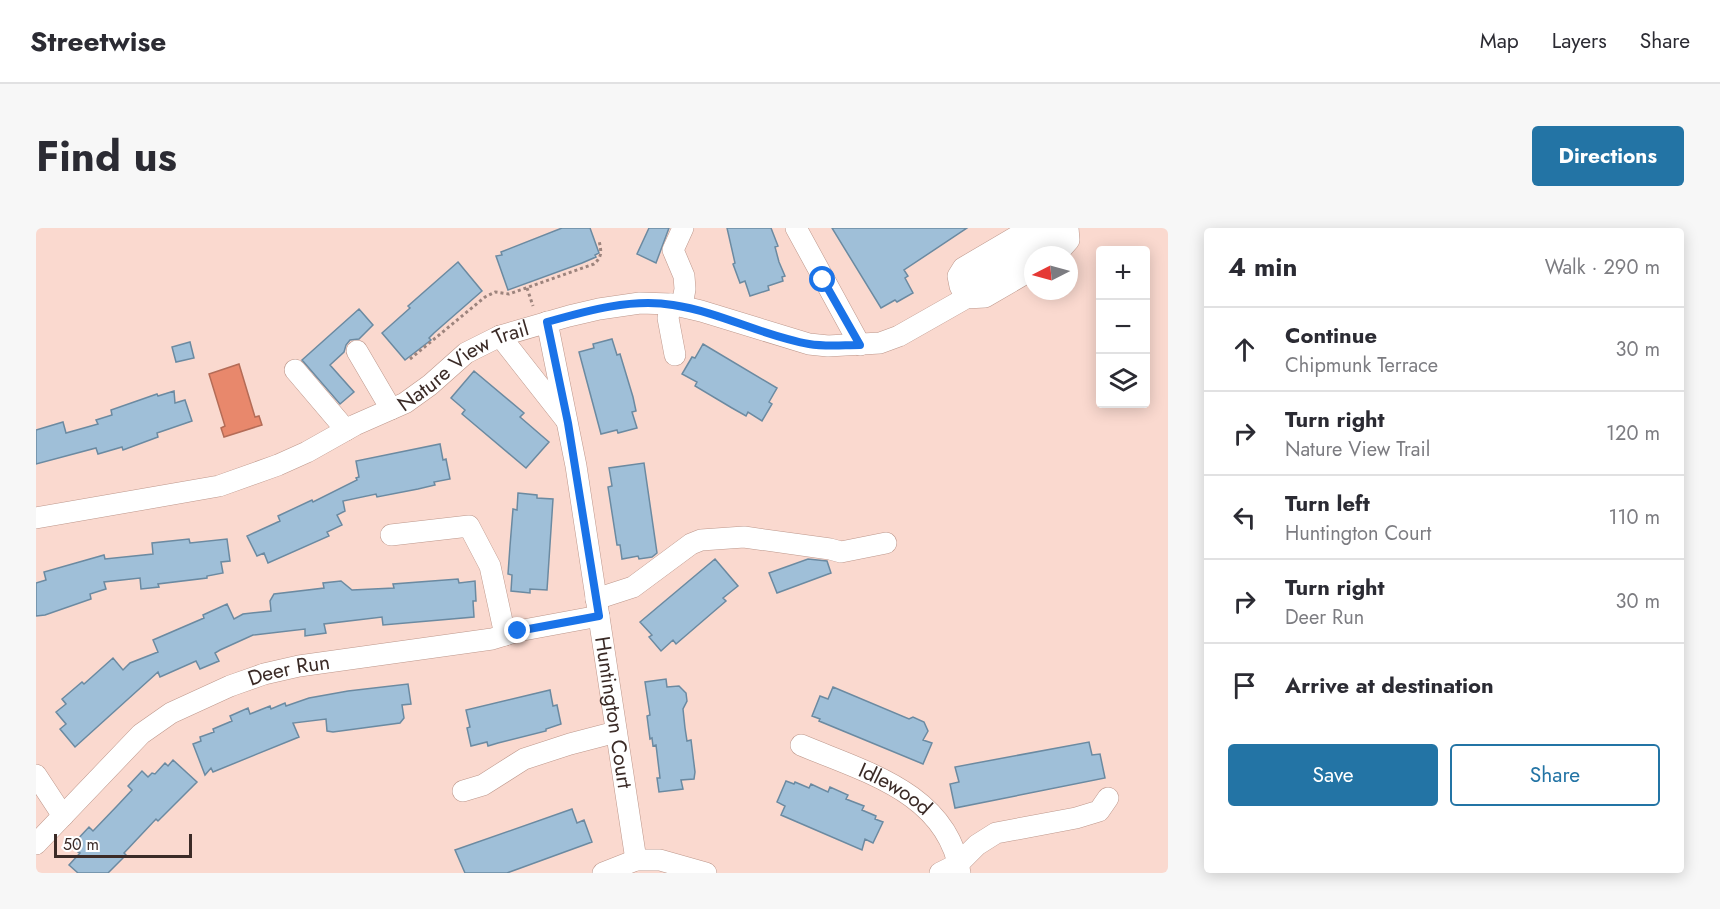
<!DOCTYPE html>
<html lang="en">
<head>
<meta charset="utf-8">
<style>
	:root { --surface:#fff; --page:#f7f7f7; --text:#2b2b33; --muted:#7c7c81; --line:#e1e1e2; --accent:#2374a5 }
	body { margin:0; font-family:Jost,sans-serif; background:var(--page); color:var(--text) }
	.controls { position:absolute; right:18px; top:18px; display:grid; overflow:hidden; border-radius:6px; box-shadow:0 3px 15px #0003 }
	.controls button { width:54px; height:54px; display:grid; place-items:center; padding:0; border:0; border-bottom:2px solid var(--line); background:var(--surface); color:var(--text); font:30px sans-serif }
	.compass { position:absolute; left:988px; top:18px; width:54px; height:54px; border-radius:50%; background:var(--surface); box-shadow:0 3px 15px #0003; rotate:264deg }
	.scale { position:absolute; left:18px; bottom:15px; width:138px; box-sizing:border-box; padding-left:6px; border:3px solid #3b2b27; border-top:0; font-size:16px; line-height:21px; white-space:nowrap; color:#3b2b27; -webkit-text-stroke:4px #fff; paint-order:stroke }
	.stop { position:absolute; width:18px; height:18px; margin:-14px; border:4px solid #1a73e8; border-radius:50%; background:#fff }
	.stop.end { background:#1a73e8; border-color:#fff; box-shadow:0 2px 6px #0008 }
	.list { margin:0; padding:0; list-style:none }
	h2 { display:flex; justify-content:space-between; align-items:center; height:78px; margin:0; padding:0 24px; font-size:26px }
	h2 small { font-size:20px; font-weight:400; color:var(--muted) }
	.list li { display:grid; grid-template-columns:39px 1fr auto; gap:18px; align-items:center; box-sizing:border-box; height:84px; padding:0 24px; border-top:2px solid var(--line) }
	.list b { display:block; font-size:22px; white-space:nowrap }
	.list p { margin:0; font-size:20px; white-space:nowrap; color:var(--muted) }
	.list em { font-size:20px; font-style:normal; color:var(--muted) }
	.actions { display:flex; gap:12px; padding:18px 24px }
	.actions a { flex:1; padding:14px 0; border:2px solid var(--accent); border-radius:6px; text-align:center; font-size:21px; color:var(--accent) }
	.actions .main { background:var(--accent); color:#fff }
	.icon { flex:none; width:33px; height:33px; fill:none; stroke:currentColor; stroke-width:2; stroke-linecap:round; stroke-linejoin:round }
	.map { position:relative; flex:none; width:1132px; height:645px; overflow:hidden; border-radius:6px }
	header { display:flex; align-items:center; gap:36px; box-sizing:border-box; height:84px; padding:0 30px; background:var(--surface); border-bottom:2px solid var(--line) }
	header strong { font-size:28px }
	nav { display:flex; gap:33px; margin-inline-start:auto; font-size:21px }
	.intro { display:flex; align-items:center; justify-content:space-between; box-sizing:border-box; height:144px; padding:0 36px }
	h1 { margin:0; font-size:42px }
	.button { padding:15px 27px; border-radius:6px; background:var(--accent); color:#fff; font-size:21px; font-weight:700 }
	main { display:flex; gap:36px; padding:0 36px }
	aside { flex:1; background:var(--surface); border-radius:6px; box-shadow:0 3px 15px #0003 }
	.map>svg:first-child { display:block }
	.water { fill:#e8886c; stroke:#b46c57; stroke-width:1.5 }
	.building { fill:#9fbfd8; stroke:#6b8aa1; stroke-width:1.5 }
	.lines { fill:none; stroke-linecap:round; stroke-linejoin:round }
	.minor-casing { stroke:#bd978b; stroke-width:22 }
	.path { stroke:#9d847d; stroke-width:3; stroke-dasharray:3 3; stroke-linecap:butt }
	.minor { stroke:#fff; stroke-width:21 }
	.route { stroke:#1a73e8; stroke-width:8 }
	.labels { text-anchor:middle; stroke-width:4.5; stroke-linejoin:round; paint-order:stroke }
	.street-label { font-size:21px; fill:#3b2b27; stroke:#fff }
</style>
</head>
<body>
<header>
<strong>Streetwise</strong>
<nav><a>Map</a><a>Layers</a><a>Share</a></nav>
</header>
<div class="intro"><h1>Find us</h1><a class="button">Directions</a></div>
<main>
<div class="map">
<svg width="1132" height="645" viewBox="0 0 1132 645">
	<rect width="100%" height="100%" fill="#fad9cf"/>
	<path class="water" d="M 203,136 L 219,189 L 223,188 L 226,197 L 188,209 L 185,200 L 189,198 L 173,146 Z"/>
	<path class="building" d="M 526,0 L 554,0 L 563,25 L 559,27 L 560,29 L 546,35 L 472,62 L 460,28 L 466,27 L 465,24 Z
		M 613,0 L 633,0 L 620,35 L 601,26 Z
		M 691,0 L 735,0 L 742,18 L 739,19 L 743,34 L 749,48 L 746,49 L 747,53 L 732,58 L 733,62 L 714,68 L 709,53 L 704,55 L 697,36 L 699,35 Z
		M 796,0 L 931,0 L 868,42 L 872,48 L 869,50 L 877,65 L 861,74 L 859,72 L 845,80 Z
		M 422,34 L 446,63 L 398,105 L 393,110 L 395,112 L 369,132 L 346,105 L 374,80 L 372,78 Z
		M 323,81 L 337,97 L 323,111 L 314,112 L 310,117 L 308,124 L 294,137 L 318,164 L 304,176 L 266,132 Z
		M 576,111 L 581,127 L 584,126 L 597,169 L 600,183 L 596,184 L 601,200 L 582,205 L 581,202 L 565,206 L 543,124 L 558,120 L 557,116 Z
		M 154,114 L 158,130 L 140,134 L 136,119 Z
		M 667,116 L 741,160 L 733,174 L 736,176 L 726,193 L 712,184 L 710,188 L 696,180 L 659,158 L 661,154 L 646,146 L 656,129 L 659,130 Z
		M 438,143 L 488,185 L 484,189 L 513,214 L 490,240 L 426,186 L 429,182 L 415,170 Z
		M 138,163 L 139,175 L 149,172 L 156,193 L 121,205 L 122,209 L 87,222 L 86,219 L 62,226 L 60,220 L 0,236 L 0,202 L 27,194 L 30,205 L 62,196 L 60,192 L 76,187 L 75,182 L 121,166 L 122,168 Z
		M 404,216 L 407,232 L 410,231 L 414,251 L 398,254 L 399,257 L 382,261 L 341,269 L 340,266 L 307,273 L 309,283 L 301,287 L 306,297 L 291,304 L 293,308 L 232,335 L 228,325 L 221,328 L 211,308 L 244,293 L 242,288 L 276,272 L 277,274 L 321,252 L 320,250 L 323,249 L 320,233 Z
		M 608,235 L 621,325 L 616,329 L 603,331 L 602,328 L 586,331 L 584,317 L 581,317 L 572,259 L 576,258 L 573,240 Z
		M 482,265 L 501,267 L 501,270 L 517,271 L 511,362 L 494,361 L 494,365 L 475,363 L 476,347 L 472,346 L 474,318 L 477,281 L 481,282 Z
		M 153,311 L 154,315 L 191,311 L 194,333 L 185,334 L 187,345 L 171,348 L 171,350 L 122,356 L 123,359 L 105,361 L 104,350 L 68,354 L 70,361 L 54,366 L 55,371 L 9,387 L 0,388 L 0,355 L 10,352 L 8,344 L 68,327 L 69,331 L 117,326 L 116,315 Z
		M 679,331 L 702,358 L 687,370 L 690,373 L 676,385 L 640,416 L 637,412 L 625,423 L 613,409 L 616,407 L 604,394 Z
		M 772,331 L 791,333 L 795,345 L 741,365 L 733,345 Z
		M 422,351 L 423,355 L 439,353 L 440,373 L 437,373 L 438,389 L 347,397 L 346,389 L 288,396 L 290,405 L 269,408 L 269,401 L 217,407 L 184,422 L 179,425 L 183,433 L 164,441 L 160,433 L 124,449 L 122,444 L 39,519 L 24,501 L 30,496 L 20,484 L 30,476 L 26,471 L 46,454 L 48,456 L 77,430 L 87,442 L 94,435 L 122,424 L 117,412 L 168,390 L 167,387 L 191,376 L 198,391 L 207,386 L 235,383 L 234,373 L 238,366 L 288,360 L 287,355 L 305,353 L 316,362 L 358,360 L 357,356 Z
		M 630,451 L 631,459 L 643,458 L 650,465 L 651,473 L 647,481 L 649,500 L 651,513 L 655,512 L 659,544 L 658,551 L 645,552 L 647,561 L 623,564 L 621,550 L 624,550 L 620,517 L 617,518 L 616,510 L 614,511 L 611,488 L 614,487 L 609,454 Z
		M 372,456 L 375,476 L 366,477 L 368,490 L 364,495 L 297,504 L 291,503 L 290,491 L 257,495 L 263,509 L 177,544 L 175,540 L 169,547 L 157,516 L 165,513 L 164,509 L 178,504 L 177,501 L 196,493 L 194,488 L 212,480 L 214,486 L 234,478 L 235,481 L 249,475 L 250,478 L 273,470 L 312,463 Z
		M 797,459 L 873,491 L 877,489 L 888,494 L 892,503 L 887,512 L 896,515 L 887,536 L 783,493 L 784,491 L 776,488 L 784,468 L 792,471 Z
		M 514,462 L 517,478 L 521,477 L 525,496 L 510,501 L 510,503 L 462,515 L 452,518 L 451,514 L 435,518 L 431,500 L 434,499 L 430,482 Z
		M 1053,514 L 1056,527 L 1064,526 L 1069,550 L 919,580 L 914,556 L 923,554 L 919,539 Z
		M 137,532 L 161,554 L 122,593 L 120,591 L 88,625 L 90,627 L 72,645 L 42,645 L 33,637 L 44,625 L 42,624 L 45,620 L 39,614 L 53,599 L 57,603 L 81,578 L 96,562 L 92,558 L 106,543 L 112,549 L 116,545 L 119,546 L 129,535 L 132,538 Z
		M 750,553 L 758,556 L 759,554 L 773,560 L 775,556 L 792,564 L 794,559 L 812,567 L 810,571 L 828,578 L 826,582 L 840,588 L 839,591 L 847,594 L 837,615 L 829,611 L 826,622 L 745,587 L 749,578 L 741,574 Z
		M 536,581 L 541,595 L 548,592 L 556,614 L 471,645 L 429,645 L 419,622 Z"/>
	<g class="lines">
		<defs>
			<g id="minor">
				<path d="M 760,0 L 824,117"/>
				<path d="M 1020,27 L 1033,12 L 1032,0"/>
				<path d="M 930,70 L 924,58 L 922,48 L 927,40 L 990,3 L 998,2 L 1012,9"/>
				<path d="M 930,70 L 939,54 L 994,24 L 1021,1"/>
				<path d="M 635,76 L 632,90 L 639,127"/>
				<path d="M 646,78 L 649,61 L 648,48 L 637,22 L 647,0"/>
				<path id="s1" d="M 511,94 L 540,238 L 600,632"/>
				<path d="M 464,108 L 530,192"/>
				<path d="M 321,123 L 355,181"/>
				<path d="M 259,142 L 310,202"/>
				<path id="s2" d="M 0,290 L 183,258 L 242,237 L 271,224 L 319,197 L 369,175 L 394,157 L 430,125 L 464,108 L 533,88 L 563,81 L 604,75 L 635,76 L 665,83 L 773,116 L 792,118 L 844,115 L 863,108 L 930,70 L 949,69 L 997,41"/>
				<path d="M 355,307 L 433,298 L 454,338 L 469,407"/>
				<path d="M 560,371 L 597,359 L 655,316 L 665,312 L 708,309 L 794,321 L 805,324 L 850,315"/>
				<path id="s3" d="M 765,517 C 829,544 912,565 924,645"/>
				<path d="M 0,547 L 27,588"/>
				<path d="M 427,563 L 447,557 L 488,531 L 534,516 L 580,504"/>
				<path id="s4" d="M 0,616 L 105,506 L 135,485 L 194,458 L 228,446 L 263,438 L 456,411 L 482,403 L 563,388"/>
				<path d="M 567,645 L 600,632 L 624,632 L 670,645"/>
				<path d="M 904,645 L 922,636 L 941,617 L 960,605 L 1040,590 L 1063,583 L 1072,570"/>
			</g>
		</defs>
		<use href="#minor" class="minor-casing"/>
		<path class="path" d="M 491,60 L 497,78
			M 374,131 L 449,69 L 459,64 L 473,66 L 558,36 C 567,28 565,23 563,12"/>
		<use href="#minor" class="minor"/>
	</g>
	<g class="lines">
		<path class="route" d="M 482,403 L 563,388 L 532,195 L 511,94 C 550,83 595,70 637,77 C 684,84 727,108 773,116 C 790,119 807,117 824,117 L 787,52"/>
	</g>
	<g class="labels">
		<g class="street-label">
			<text dy="7" stroke="none"><textPath href="#s2" startOffset="460">Nature View Trail</textPath></text>
			<text dy="7" stroke="none"><textPath href="#s4" startOffset="315">Deer Run</textPath></text>
			<text dy="7" stroke="none"><textPath href="#s1" startOffset="396">Huntington Court</textPath></text>
			<text dy="7" stroke="none"><textPath href="#s3" startOffset="104">Idlewood</textPath></text>
		</g>
	</g>
</svg>
<div class="controls">
<button>+</button>
<button>−</button>
<button><svg class="icon" aria-label="layers" viewBox="0 0 24 24"><path d="M12 4l9 5-9 5-9-5zM3 14l9 5 9-5"/></svg></button>
</div>
<svg class="compass" viewBox="-18 -18 36 36"><path d="M0-13l5 13h-10z" fill="#e53935"/><path d="M0 13l5-13h-10z" fill="#7c7c81"/></svg>
<div class="scale">50 m</div>
<div class="stop" style="left:787px;top:52px"></div>
<div class="stop end" style="left:482px;top:403px"></div>
</div>
<aside>
<h2>4 min<small>Walk · 290 m</small></h2>
<ul class="list">
<li><svg class="icon" aria-label="ahead" viewBox="0 0 24 24"><path d="M12 20V5M6 11l6-6 6 6"/></svg><div><b>Continue</b><p>Chipmunk Terrace</p></div><em>30 m</em></li>
<li><svg class="icon" aria-label="right" viewBox="0 0 24 24"><path d="M7 20v-9h11M14 6l5 5-5 5"/></svg><div><b>Turn right</b><p>Nature View Trail</p></div><em>120 m</em></li>
<li><svg class="icon" aria-label="left" viewBox="0 0 24 24"><path d="M17 20v-9H6M10 6l-5 5 5 5"/></svg><div><b>Turn left</b><p>Huntington Court</p></div><em>110 m</em></li>
<li><svg class="icon" aria-label="right" viewBox="0 0 24 24"><path d="M7 20v-9h11M14 6l5 5-5 5"/></svg><div><b>Turn right</b><p>Deer Run</p></div><em>30 m</em></li>
<li><svg class="icon" aria-label="arrive" viewBox="0 0 24 24"><path d="M6 21V4h12l-3 4 3 4H6"/></svg><div><b>Arrive at destination</b></div></li>
</ul>
<div class="actions"><a class="main">Save</a><a>Share</a></div>
</aside>
</main>
</body>
</html>
